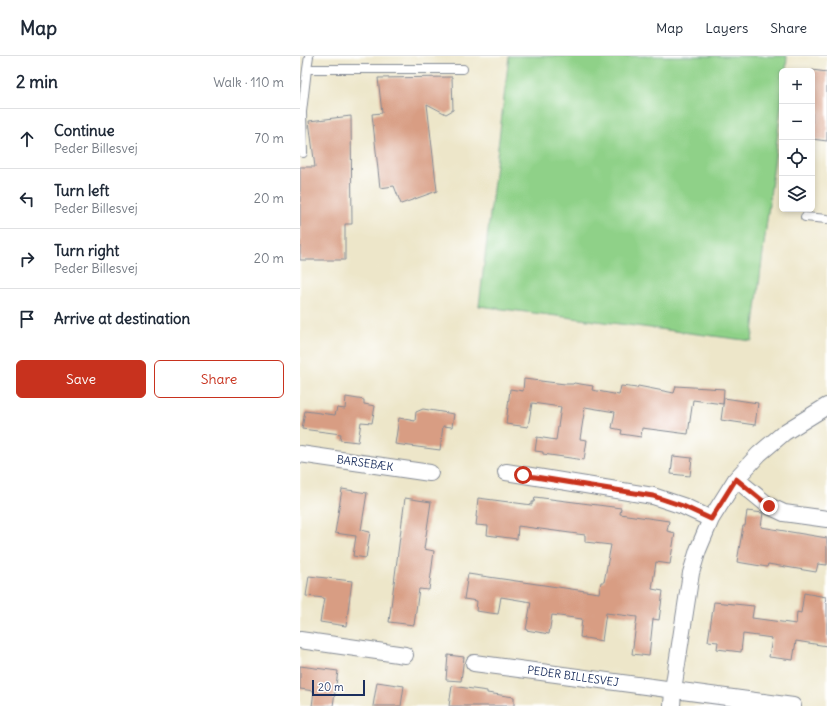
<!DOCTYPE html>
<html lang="en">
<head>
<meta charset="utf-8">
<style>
	:root { --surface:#fff; --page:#f2f2f3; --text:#1f2937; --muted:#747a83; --line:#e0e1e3; --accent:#c8321e }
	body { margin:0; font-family:Delius,sans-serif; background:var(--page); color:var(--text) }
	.controls { position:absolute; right:12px; top:12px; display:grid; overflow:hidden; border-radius:6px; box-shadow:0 2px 6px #0003 }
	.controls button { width:36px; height:36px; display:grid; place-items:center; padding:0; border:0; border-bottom:1px solid var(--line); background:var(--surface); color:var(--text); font:20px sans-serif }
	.scale { position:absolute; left:12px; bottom:10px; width:53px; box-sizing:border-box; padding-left:4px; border:2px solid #1b2f5e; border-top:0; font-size:11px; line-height:14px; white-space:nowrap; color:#1b2f5e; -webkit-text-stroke:3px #fff; paint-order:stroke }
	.stop { position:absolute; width:12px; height:12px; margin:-9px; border:3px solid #c8321e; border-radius:50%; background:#fff }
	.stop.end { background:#c8321e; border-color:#fff; box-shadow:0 1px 4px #0008 }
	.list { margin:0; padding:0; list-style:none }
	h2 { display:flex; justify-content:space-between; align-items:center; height:52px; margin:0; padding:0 16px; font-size:17px }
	h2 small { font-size:13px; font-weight:400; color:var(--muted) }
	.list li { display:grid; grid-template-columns:26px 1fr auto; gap:12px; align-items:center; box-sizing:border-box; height:60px; padding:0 16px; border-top:1px solid var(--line) }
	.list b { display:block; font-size:15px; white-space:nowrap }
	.list p { margin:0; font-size:13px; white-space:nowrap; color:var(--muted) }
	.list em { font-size:13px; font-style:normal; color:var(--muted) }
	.actions { display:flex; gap:8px; padding:12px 16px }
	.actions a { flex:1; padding:9px 0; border:1px solid var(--accent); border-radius:6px; text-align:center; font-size:14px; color:var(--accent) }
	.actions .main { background:var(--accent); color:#fff }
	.icon { flex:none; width:22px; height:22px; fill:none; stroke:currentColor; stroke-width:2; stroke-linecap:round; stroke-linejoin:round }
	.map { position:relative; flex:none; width:527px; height:650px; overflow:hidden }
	header { display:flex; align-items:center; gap:24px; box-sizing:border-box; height:56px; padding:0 20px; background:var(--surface); border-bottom:1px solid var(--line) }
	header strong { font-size:19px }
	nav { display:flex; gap:22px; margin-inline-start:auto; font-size:14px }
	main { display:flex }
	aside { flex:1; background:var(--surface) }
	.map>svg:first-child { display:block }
	.green { fill:#8fd188; stroke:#558073 }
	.building { fill:#d89d83 }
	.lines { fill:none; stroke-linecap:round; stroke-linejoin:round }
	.service-casing { stroke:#848a94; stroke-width:10 }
	.minor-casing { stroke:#848a94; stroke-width:18 }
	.service { stroke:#fff; stroke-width:8 }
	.minor { stroke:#fff; stroke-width:16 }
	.route { stroke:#c8321e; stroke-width:5 }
	.labels { text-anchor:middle; stroke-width:3.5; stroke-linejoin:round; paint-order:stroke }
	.street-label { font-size:11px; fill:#1b2f5e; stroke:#fff }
</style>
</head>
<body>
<header>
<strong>Map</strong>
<nav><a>Map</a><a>Layers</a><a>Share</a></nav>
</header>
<main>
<aside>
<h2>2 min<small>Walk · 110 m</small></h2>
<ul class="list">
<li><svg class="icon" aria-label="ahead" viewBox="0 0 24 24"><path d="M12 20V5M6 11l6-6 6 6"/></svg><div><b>Continue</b><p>Peder Billesvej</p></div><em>70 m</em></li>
<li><svg class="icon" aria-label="left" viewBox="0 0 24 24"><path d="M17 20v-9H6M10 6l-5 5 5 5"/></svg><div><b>Turn left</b><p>Peder Billesvej</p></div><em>20 m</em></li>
<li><svg class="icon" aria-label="right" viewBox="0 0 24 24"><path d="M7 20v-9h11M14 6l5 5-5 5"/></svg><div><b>Turn right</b><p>Peder Billesvej</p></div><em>20 m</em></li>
<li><svg class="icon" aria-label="arrive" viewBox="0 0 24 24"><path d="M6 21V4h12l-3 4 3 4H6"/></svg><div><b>Arrive at destination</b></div></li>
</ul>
<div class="actions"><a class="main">Save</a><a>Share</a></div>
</aside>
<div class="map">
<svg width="527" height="650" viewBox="0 0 527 650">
	<rect width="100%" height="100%" fill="#fff"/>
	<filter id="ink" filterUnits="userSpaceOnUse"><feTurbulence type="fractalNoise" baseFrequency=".025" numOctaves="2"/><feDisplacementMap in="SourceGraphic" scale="8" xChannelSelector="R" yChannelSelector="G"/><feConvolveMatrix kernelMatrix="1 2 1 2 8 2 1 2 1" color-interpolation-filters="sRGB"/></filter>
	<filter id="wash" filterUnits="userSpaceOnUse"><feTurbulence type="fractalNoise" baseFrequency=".012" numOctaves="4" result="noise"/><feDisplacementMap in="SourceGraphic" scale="16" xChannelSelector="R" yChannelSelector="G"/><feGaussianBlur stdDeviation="0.9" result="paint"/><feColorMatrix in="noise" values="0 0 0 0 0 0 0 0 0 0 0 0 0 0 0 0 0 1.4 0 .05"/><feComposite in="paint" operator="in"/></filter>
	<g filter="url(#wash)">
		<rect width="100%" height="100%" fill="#ede6c9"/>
		<path class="green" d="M 209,0 L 487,0 L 486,15 L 482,15 L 482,44 L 452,285 L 179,250 Z"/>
		<g id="blocks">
			<path class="building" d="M 512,14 L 527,16 L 527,85 L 512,83 Z
				M 152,21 L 153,54 L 146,58 L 127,48 L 137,135 L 101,148 L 94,130 L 80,132 L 72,58 L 82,57 L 78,22 Z
				M 51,60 L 52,168 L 45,168 L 45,204 L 0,204 L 0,111 L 15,111 L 9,65 Z
				M 224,323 L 265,328 L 273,328 L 274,327 L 293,330 L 292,334 L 319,339 L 321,330 L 337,332 L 338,330 L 374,337 L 376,330 L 424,333 L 423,348 L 393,344 L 388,378 L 342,372 L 341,381 L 321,378 L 322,374 L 312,372 L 315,356 L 285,351 L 280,383 L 287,384 L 284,404 L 243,398 L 243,396 L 235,395 L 237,381 L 256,384 L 261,351 L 232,347 L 228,371 L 206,368 L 210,333 L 223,335 Z
				M 46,341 L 64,344 L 64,348 L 75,350 L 72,367 L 61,366 L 58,386 L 40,384 L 41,378 L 2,373 L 5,355 L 35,359 L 37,352 L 45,353 Z
				M 424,342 L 458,347 L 455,369 L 421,364 Z
				M 123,353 L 154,358 L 152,371 L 143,370 L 140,394 L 95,388 L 99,362 L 115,365 L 116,356 Z
				M 373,400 L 392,402 L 390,420 L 371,418 Z
				M 42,433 L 67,437 L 61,474 L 70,476 L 66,502 L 53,500 L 56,480 L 35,477 Z
				M 235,441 L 321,452 L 320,458 L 369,465 L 367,475 L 375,477 L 370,508 L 356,506 L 352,533 L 363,535 L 359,564 L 353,563 L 349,600 L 332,598 L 337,561 L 306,557 L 302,585 L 280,581 L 282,563 L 252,559 L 249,578 L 226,574 L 231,546 L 201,541 L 198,558 L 176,555 L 177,545 L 164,543 L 168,518 L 299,537 L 301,526 L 304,526 L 311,489 L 285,486 L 285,479 L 218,470 L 217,483 L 187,479 L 188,470 L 176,469 L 177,461 L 176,461 L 178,442 L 232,449 L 232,446 L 234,446 Z
				M 105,442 L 131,446 L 124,493 L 134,495 L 129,534 L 119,533 L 114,569 L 89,566 Z
				M 447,455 L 463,457 L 461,471 L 527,482 L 527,509 L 518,508 L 516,516 L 468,508 L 467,511 L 437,506 L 443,470 L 445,470 Z
				M 9,520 L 52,525 L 46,570 L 20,566 L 24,542 L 6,540 Z
				M 504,537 L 526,541 L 525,547 L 527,547 L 527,590 L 496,585 L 493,604 L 469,601 L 472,582 L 443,578 L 441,596 L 417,593 L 418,586 L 408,585 L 414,546 L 454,550 L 452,562 L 496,568 L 497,556 L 501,557 Z
				M 148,599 L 164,601 L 161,625 L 146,624 Z
				M 0,610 L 38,615 L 33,650 L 12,650 L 14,635 L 0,633 Z
				M 77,626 L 104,630 L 101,650 L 73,650 Z
				M 152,630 L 187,635 L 187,637 L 214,641 L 214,650 L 149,650 Z"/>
		</g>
	</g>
	<g filter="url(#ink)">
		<use href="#blocks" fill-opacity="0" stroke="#848a94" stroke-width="1"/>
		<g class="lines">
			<defs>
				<path id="service" d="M 9,0 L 7,13 L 163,13
					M 3,97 L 2,56 L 7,13
					M 505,161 L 527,163"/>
				<path id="minor" d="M 0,398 L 130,417
					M 206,416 L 353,440 L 383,450 L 411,463
					M 436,423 L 469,450 L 484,457 L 527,463
					M 0,584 L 105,599
					M 174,607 L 493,650
					M 372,650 L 373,634 L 391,517 L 398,494 L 411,463 L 436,423 L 459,398 L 485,376 L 527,350"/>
			</defs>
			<use href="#service" class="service-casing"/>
			<use href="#minor" class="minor-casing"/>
			<use href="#service" class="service"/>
			<use href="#minor" class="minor"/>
		</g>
	</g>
	<g class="lines" filter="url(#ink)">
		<path class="route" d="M 223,419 L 353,440 L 383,450 L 411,463 L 436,423 L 469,450"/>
	</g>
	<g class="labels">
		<g class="street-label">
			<text transform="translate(65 407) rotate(8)" y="4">BARSEBÆK</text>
			<text transform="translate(273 620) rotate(8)" y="4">PEDER BILLESVEJ</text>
		</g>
	</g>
</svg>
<div class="controls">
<button>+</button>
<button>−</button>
<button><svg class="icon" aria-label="locate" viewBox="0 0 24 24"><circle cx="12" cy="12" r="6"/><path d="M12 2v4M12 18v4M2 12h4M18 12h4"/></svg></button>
<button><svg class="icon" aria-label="layers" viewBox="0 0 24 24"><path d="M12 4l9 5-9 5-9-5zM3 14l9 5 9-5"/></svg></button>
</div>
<div class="scale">20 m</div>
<div class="stop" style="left:223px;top:419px"></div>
<div class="stop end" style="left:469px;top:450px"></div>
</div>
</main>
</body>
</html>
